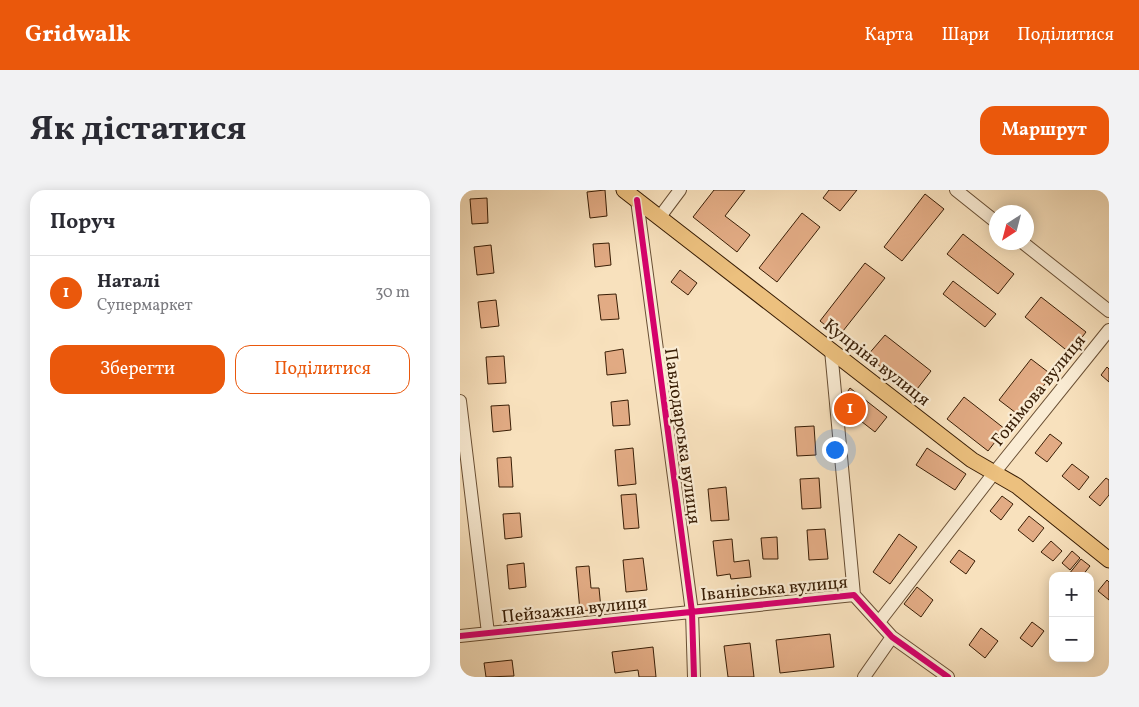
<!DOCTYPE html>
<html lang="uk">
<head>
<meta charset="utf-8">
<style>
	:root { --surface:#fff; --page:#f2f2f3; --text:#2b2b33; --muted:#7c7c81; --line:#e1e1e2; --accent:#ea580c }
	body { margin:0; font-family:Vollkorn,serif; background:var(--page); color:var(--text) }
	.controls { position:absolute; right:15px; bottom:15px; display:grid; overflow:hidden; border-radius:10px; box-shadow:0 2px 12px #0003 }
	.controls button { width:45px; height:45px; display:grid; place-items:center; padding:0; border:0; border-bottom:1px solid var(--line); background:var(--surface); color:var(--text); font:25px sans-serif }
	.compass { position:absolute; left:529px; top:15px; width:45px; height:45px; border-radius:50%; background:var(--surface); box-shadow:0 2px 12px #0003; rotate:216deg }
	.you { position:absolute; left:374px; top:259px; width:18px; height:18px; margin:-12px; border:4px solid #fff; border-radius:50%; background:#1a73e8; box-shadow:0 0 0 8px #1a73e833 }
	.badge { display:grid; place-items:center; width:32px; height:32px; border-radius:50%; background:var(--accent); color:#fff; font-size:16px; font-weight:700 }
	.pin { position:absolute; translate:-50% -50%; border:2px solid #fff; box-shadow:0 1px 5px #0006 }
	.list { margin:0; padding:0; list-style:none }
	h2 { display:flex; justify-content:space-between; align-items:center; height:65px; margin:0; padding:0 20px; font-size:21px }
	h2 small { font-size:16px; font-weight:400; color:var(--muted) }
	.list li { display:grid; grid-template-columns:32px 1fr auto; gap:15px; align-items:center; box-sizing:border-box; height:75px; padding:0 20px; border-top:1px solid var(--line) }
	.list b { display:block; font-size:19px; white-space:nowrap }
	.list p { margin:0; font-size:16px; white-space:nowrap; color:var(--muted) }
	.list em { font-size:16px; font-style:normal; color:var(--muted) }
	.actions { display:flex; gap:10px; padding:15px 20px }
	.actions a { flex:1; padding:11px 0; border:1px solid var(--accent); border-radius:15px; text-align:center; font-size:18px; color:var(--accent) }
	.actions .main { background:var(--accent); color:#fff }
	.map { position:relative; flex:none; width:649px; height:487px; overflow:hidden; border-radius:15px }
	header { display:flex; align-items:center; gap:30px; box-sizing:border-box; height:70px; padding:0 25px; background:var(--accent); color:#fff }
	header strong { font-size:24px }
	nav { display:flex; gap:28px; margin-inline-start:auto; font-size:18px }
	.intro { display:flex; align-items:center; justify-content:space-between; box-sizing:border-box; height:120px; padding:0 30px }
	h1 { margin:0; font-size:35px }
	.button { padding:12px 22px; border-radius:15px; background:var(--accent); color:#fff; font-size:18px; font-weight:700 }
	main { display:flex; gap:30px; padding:0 30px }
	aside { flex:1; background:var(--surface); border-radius:15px; box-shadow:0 2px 12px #0003 }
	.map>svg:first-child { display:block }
	.building { fill:#e2ab84; stroke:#391e06 }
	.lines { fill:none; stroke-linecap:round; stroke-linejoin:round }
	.minor-casing { stroke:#694f34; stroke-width:14 }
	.major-casing { stroke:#391e06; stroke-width:17 }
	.minor { stroke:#faecd4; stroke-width:12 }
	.major { stroke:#ecc07e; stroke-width:15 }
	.cycleway-casing { stroke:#faecd4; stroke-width:9 }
	.cycleway { stroke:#d6006c; stroke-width:6 }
	.labels { text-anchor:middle; stroke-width:4.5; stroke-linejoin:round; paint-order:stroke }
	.street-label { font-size:18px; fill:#391e06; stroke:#faecd4 }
</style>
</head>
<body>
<header>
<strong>Gridwalk</strong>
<nav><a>Карта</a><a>Шари</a><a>Поділитися</a></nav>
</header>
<div class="intro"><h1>Як дістатися</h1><a class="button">Маршрут</a></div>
<main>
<aside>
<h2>Поруч<small></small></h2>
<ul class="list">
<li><span class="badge">1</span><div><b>Наталі</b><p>Супермаркет</p></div><em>30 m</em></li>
</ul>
<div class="actions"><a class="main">Зберегти</a><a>Поділитися</a></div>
</aside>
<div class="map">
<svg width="649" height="487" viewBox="0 0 649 487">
	<rect width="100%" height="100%" fill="#f8e1bd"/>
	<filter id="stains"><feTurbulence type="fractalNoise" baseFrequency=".004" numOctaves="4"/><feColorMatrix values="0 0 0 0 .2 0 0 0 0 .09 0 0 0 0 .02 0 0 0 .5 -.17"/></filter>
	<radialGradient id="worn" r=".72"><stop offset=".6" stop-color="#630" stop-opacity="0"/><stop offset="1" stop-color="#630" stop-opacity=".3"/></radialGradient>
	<path class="building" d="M 145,0 L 147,26 L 130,28 L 127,2 Z
		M 254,0 L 285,0 L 265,26 L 290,45 L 277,62 L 233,27 Z
		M 369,0 L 397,0 L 380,21 L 363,8 Z
		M 465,4 L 484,19 L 442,71 L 424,57 Z
		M 27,8 L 28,33 L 12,34 L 10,9 Z
		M 342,23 L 360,37 L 317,92 L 299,78 Z
		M 503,44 L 554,84 L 538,104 L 487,64 Z
		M 149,53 L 151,75 L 135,77 L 133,54 Z
		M 31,55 L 34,83 L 17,85 L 14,57 Z
		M 405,73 L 425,88 L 379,146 L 360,131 Z
		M 220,80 L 237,93 L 228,105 L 211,92 Z
		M 493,91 L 536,124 L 525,137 L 483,104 Z
		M 156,104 L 159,129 L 141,130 L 138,105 Z
		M 581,107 L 626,142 L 610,163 L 565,127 Z
		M 36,110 L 39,136 L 21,138 L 18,112 Z
		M 425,145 L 471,181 L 454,203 L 407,166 Z
		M 163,159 L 166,183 L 147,185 L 145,162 Z
		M 44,166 L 46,193 L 28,194 L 26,167 Z
		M 571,169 L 592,185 L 560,226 L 539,210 Z
		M 647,177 L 649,179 L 649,192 L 641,185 Z
		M 390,198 L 427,227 L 415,242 L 379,214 Z
		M 504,207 L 545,239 L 528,261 L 487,229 Z
		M 168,210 L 170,235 L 153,236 L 151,212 Z
		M 49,215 L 51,240 L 33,242 L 31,216 Z
		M 354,236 L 356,265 L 337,266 L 335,237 Z
		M 590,244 L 602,253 L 587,272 L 575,263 Z
		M 173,258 L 176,294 L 158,296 L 155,260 Z
		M 467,258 L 506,284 L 495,300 L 456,275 Z
		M 51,267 L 53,297 L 39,297 L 37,268 Z
		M 612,274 L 629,287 L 619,300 L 602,286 Z
		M 359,288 L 361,318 L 342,319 L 340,289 Z
		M 646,288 L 649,290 L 649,305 L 640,316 L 629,307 Z
		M 266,297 L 269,330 L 251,331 L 248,299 Z
		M 176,304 L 179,338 L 164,339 L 161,305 Z
		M 542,306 L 553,314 L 541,330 L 530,321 Z
		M 60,323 L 62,347 L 45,349 L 43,324 Z
		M 569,326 L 584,338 L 573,352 L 558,340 Z
		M 365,339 L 368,369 L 349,370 L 347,340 Z
		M 439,344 L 457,357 L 430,394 L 413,382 Z
		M 317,347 L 318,369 L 303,369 L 301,348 Z
		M 272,349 L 274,372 L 289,370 L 291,387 L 271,389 L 270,384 L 257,386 L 253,351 Z
		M 591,351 L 602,361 L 593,371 L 581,362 Z
		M 499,360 L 515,371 L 506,384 L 490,372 Z
		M 612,361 L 620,368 L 610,380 L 602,373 Z
		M 183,368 L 187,400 L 166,402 L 163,370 Z
		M 621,369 L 630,376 L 622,386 L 611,386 L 609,384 Z
		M 64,373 L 66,397 L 49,399 L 47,375 Z
		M 129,376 L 131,398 L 139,398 L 141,419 L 120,421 L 116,377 Z
		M 647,390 L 649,392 L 649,410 L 638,401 Z
		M 457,397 L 473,410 L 461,427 L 444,414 Z
		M 572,432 L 584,441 L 572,457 L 560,448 Z
		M 521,438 L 538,451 L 525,468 L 509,455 Z
		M 370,444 L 374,477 L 320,483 L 316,450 Z
		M 290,453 L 294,487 L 268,487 L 264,456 Z
		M 193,457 L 196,487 L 179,487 L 178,480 L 155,483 L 152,462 Z
		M 52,470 L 54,486 L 26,487 L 24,473 Z"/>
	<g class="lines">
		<defs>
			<path id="minor" d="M 496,0 L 536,32
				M 177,10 L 232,422 L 234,487
				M 199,28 L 220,0
				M 562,52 L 649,121
				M 371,160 L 394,405
				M 0,211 L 28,443
				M 419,432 L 534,283 L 649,140
				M 0,446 L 394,405 L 432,447 L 488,487
				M 404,487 L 432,447"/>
			<path id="major" d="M 164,0 L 512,270 L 557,296 L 649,370"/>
		</defs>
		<use href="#minor" class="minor-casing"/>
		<use href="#major" class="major-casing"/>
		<use href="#minor" class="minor"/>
		<use href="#major" class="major"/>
		<defs>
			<path id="cycleway" d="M 177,10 L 232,422 L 234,487
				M 0,446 L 394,405 L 432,447 L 488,487"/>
		</defs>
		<use href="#cycleway" class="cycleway-casing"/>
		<use href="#cycleway" class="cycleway"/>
	</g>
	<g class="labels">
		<g class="street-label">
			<text transform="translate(417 172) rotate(38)" y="6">Купріна вулиця</text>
			<text transform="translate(578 200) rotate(-51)" y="6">Гонімова вулиця</text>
			<text transform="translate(223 246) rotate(82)" y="6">Павлодарська вулиця</text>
			<text transform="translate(314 398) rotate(-5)" y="6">Іванівська вулиця</text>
			<text transform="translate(114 419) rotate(-6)" y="6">Пейзажна вулиця</text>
		</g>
	</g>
	<rect width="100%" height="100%" filter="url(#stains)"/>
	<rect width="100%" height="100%" fill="url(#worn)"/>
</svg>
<div class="controls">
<button>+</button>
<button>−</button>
</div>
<svg class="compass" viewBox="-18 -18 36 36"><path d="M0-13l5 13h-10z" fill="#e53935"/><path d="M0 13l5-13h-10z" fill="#7c7c81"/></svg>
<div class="you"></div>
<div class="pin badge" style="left:390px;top:219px">1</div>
</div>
</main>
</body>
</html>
